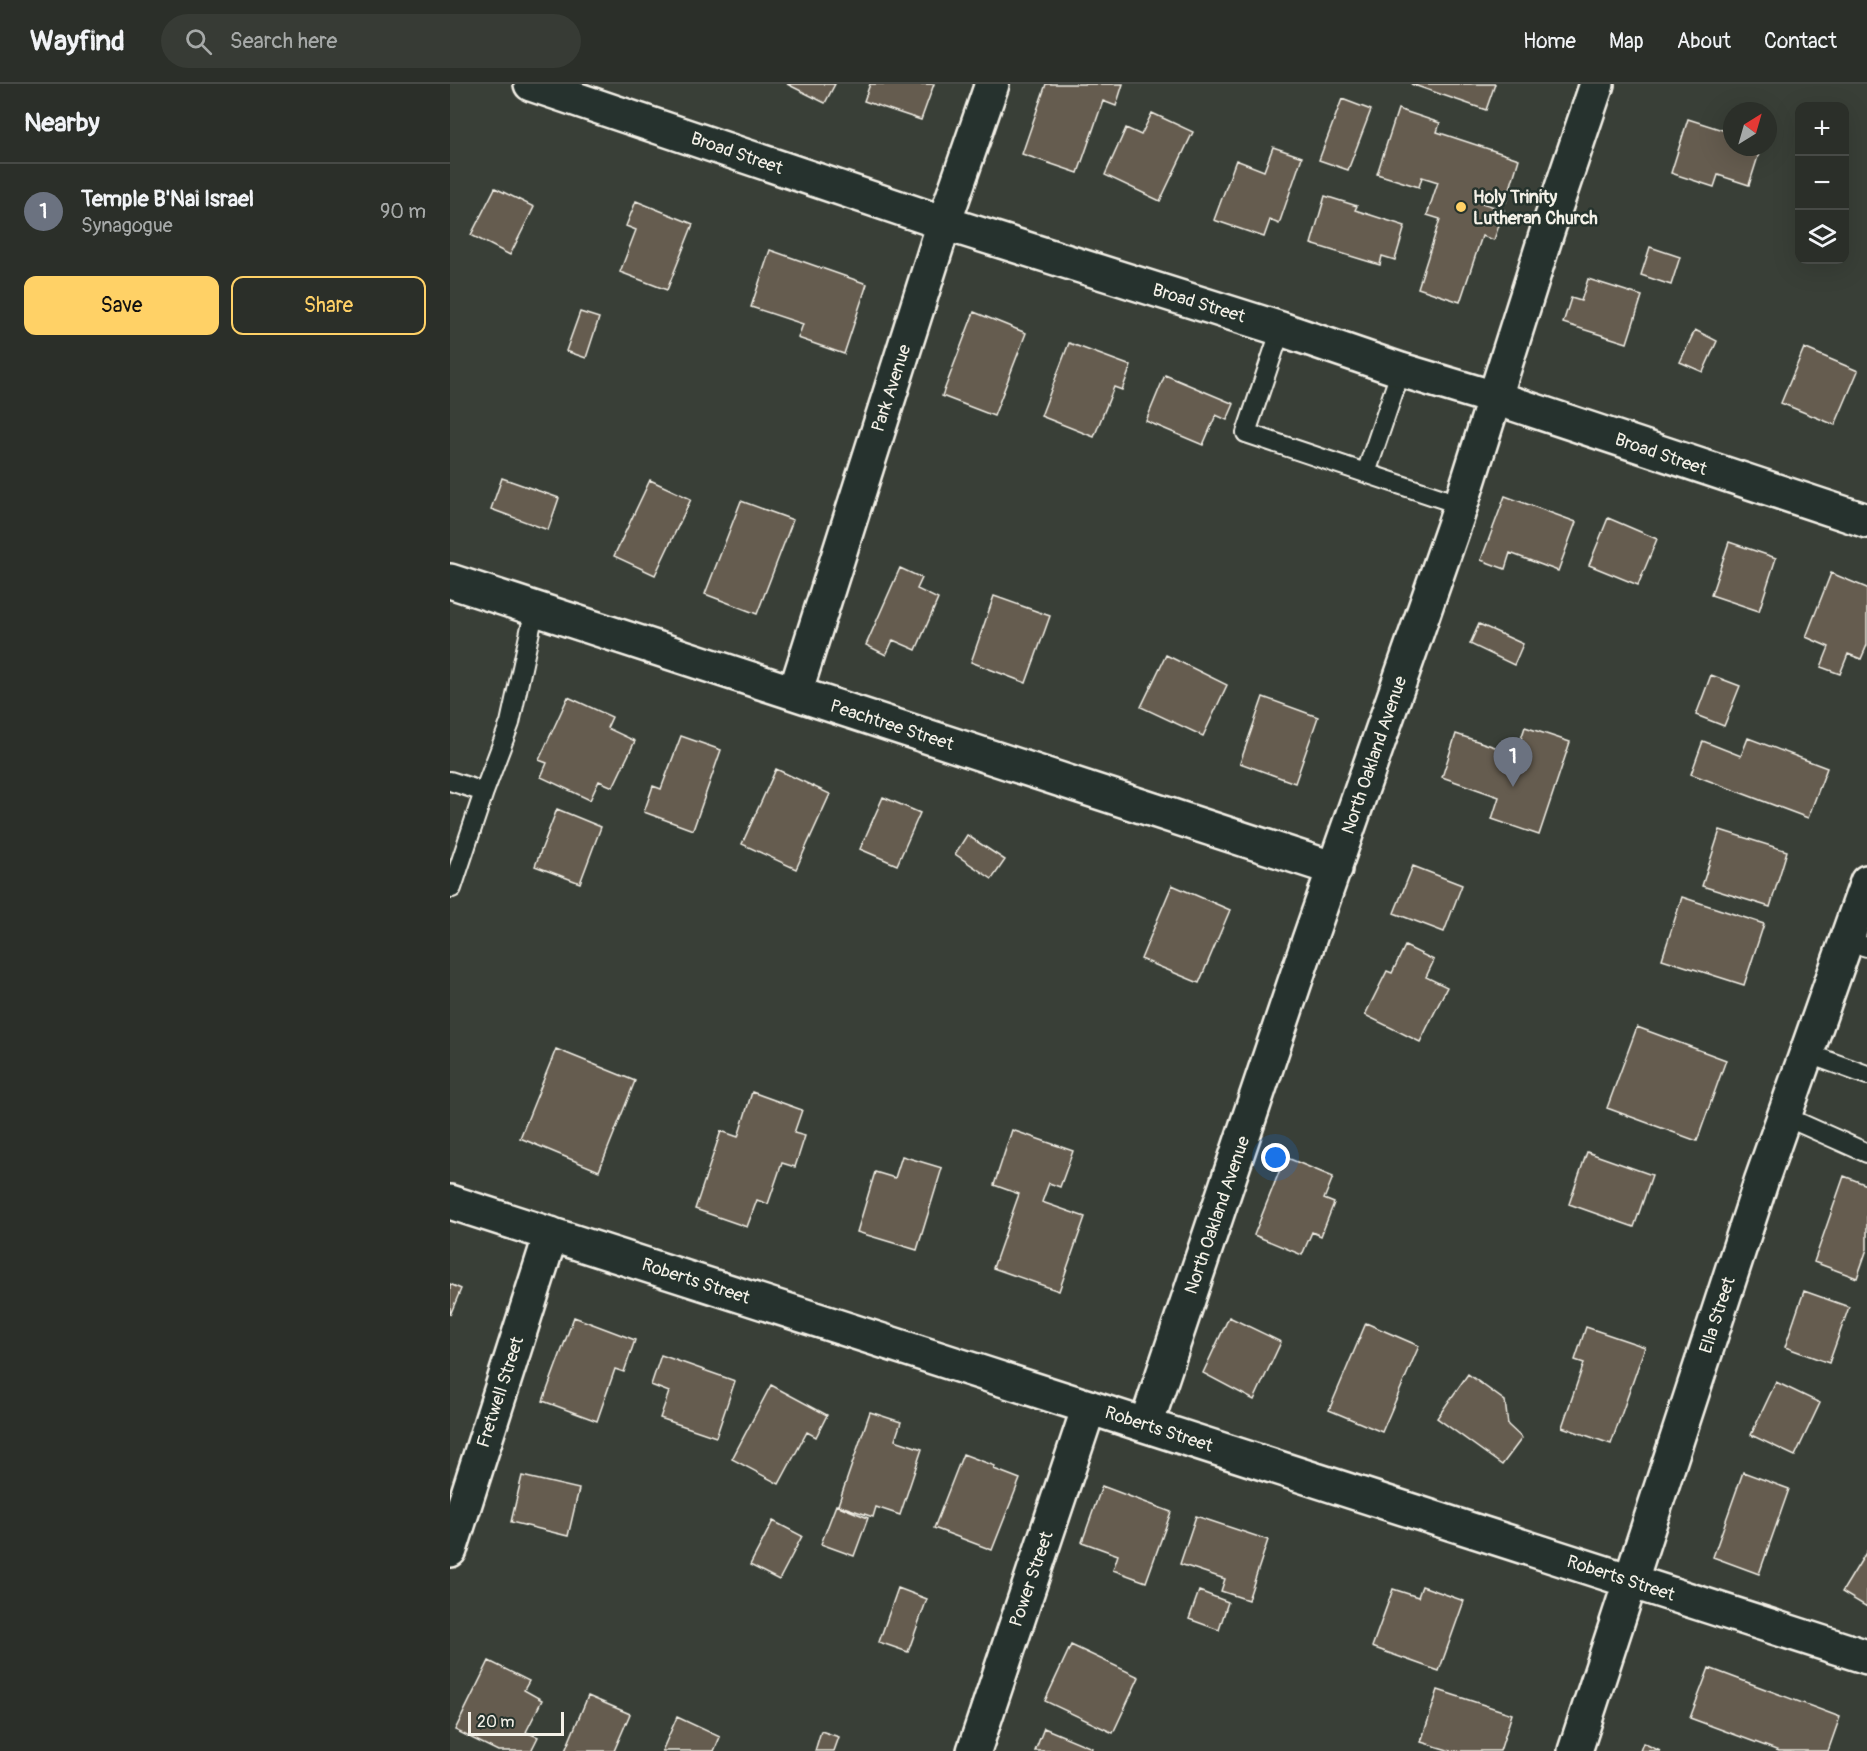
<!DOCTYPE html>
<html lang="en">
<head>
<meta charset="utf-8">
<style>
	:root { --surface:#2b2f29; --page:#373b35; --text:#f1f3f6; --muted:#a6a9a8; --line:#474a46; --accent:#ffd166 }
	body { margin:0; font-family:Pangolin,sans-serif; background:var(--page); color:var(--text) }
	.controls { position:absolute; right:18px; top:18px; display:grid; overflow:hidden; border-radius:12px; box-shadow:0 6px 24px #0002 }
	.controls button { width:54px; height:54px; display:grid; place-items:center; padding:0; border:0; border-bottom:2px solid var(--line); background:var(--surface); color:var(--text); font:30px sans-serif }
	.compass { position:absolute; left:1273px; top:18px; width:54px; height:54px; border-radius:50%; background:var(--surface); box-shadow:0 6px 24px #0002; rotate:37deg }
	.scale { position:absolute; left:18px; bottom:15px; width:96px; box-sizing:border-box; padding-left:6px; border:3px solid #f4f1e8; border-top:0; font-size:16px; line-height:21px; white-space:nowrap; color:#f4f1e8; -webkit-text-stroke:4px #26332d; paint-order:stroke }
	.you { position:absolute; left:826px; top:1074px; width:21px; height:21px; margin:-15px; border:4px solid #fff; border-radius:50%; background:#1a73e8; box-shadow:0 0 0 9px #1a73e833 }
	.badge { display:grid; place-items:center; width:39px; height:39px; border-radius:50%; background:var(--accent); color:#fff; font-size:20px; font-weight:700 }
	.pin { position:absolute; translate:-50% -50px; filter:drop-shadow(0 2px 3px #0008) }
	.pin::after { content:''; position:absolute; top:32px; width:21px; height:18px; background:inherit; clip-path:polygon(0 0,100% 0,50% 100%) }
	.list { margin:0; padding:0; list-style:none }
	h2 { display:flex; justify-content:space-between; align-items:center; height:78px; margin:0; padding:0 24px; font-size:26px }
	h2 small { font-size:20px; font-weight:400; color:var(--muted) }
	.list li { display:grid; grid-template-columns:39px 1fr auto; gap:18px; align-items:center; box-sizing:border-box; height:96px; padding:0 24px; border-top:2px solid var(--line) }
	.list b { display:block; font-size:22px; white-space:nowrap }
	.list p { margin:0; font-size:20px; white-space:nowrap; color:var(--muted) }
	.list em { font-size:20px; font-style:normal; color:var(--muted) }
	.actions { display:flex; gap:12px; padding:18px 24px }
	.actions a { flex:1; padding:14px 0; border:2px solid var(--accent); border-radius:12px; text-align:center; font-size:21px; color:var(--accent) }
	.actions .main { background:var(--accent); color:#111 }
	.icon { flex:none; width:33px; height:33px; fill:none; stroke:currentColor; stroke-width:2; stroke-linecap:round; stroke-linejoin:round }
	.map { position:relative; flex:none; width:1417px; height:1667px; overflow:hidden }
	header { display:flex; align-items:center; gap:36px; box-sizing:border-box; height:84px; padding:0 30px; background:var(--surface); border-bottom:2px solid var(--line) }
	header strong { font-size:28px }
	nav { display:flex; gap:33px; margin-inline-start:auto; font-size:21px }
	.search { width:420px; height:54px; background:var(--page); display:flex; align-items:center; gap:15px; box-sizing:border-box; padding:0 21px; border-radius:33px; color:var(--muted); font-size:22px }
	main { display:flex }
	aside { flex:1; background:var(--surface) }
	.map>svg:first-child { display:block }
	.building { fill:#655c4f; stroke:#f4f1e8; stroke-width:1.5 }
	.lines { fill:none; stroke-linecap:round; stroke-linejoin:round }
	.service-casing { stroke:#f4f1e8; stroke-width:22 }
	.minor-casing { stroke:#f4f1e8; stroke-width:38 }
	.service { stroke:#26332d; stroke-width:18 }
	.minor { stroke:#26332d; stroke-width:33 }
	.poi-dot { fill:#ffd166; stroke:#26332d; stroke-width:2 }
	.labels { text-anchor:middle; stroke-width:5; stroke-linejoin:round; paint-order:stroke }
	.street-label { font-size:18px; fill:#f4f1e8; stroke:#26332d }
	.poi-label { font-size:18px; font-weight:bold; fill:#f4f1e8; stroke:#26332d; text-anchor:start }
</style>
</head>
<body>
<header>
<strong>Wayfind</strong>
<div class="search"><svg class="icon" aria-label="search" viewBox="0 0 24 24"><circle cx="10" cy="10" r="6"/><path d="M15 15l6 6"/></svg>Search here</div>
<nav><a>Home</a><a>Map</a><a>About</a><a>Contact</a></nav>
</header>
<main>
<aside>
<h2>Nearby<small></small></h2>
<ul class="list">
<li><span class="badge" style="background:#6b7280">1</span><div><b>Temple B'Nai Israel</b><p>Synagogue</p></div><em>90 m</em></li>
</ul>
<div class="actions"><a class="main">Save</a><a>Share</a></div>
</aside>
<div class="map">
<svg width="1417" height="1667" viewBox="0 0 1417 1667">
	<rect width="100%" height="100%" fill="#393f37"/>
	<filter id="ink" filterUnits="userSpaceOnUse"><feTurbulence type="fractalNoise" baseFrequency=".0167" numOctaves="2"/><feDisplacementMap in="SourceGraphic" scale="12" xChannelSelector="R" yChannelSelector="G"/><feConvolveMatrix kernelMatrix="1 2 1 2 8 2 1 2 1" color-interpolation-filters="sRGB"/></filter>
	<g filter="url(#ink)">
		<path class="building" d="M 337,0 L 385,0 L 375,19 Z
			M 420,0 L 484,0 L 471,36 L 414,17 Z
			M 596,0 L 673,0 L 666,22 L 653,17 L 628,89 L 572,70 Z
			M 961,0 L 1045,0 L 1036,26 Z
			M 892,15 L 921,26 L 898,86 L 869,76 Z
			M 948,25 L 990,39 L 987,48 L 1069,75 L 1056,118 L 1035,111 L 1032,119 L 1054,126 L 1044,156 L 1032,152 L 1010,218 L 968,204 L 990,135 L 977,131 L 988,98 L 972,93 L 969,103 L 927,90 Z
			M 702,29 L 743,48 L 710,117 L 655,91 L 676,44 L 691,51 Z
			M 1238,35 L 1282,49 L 1282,63 L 1311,63 L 1299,101 L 1268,91 L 1264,103 L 1221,89 Z
			M 823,63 L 852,73 L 829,140 L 820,136 L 814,153 L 764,136 L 786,76 L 814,87 Z
			M 45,104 L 84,123 L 60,171 L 21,151 Z
			M 875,112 L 907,122 L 905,126 L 955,142 L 945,176 L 932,172 L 930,181 L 861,160 Z
			M 186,117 L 243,140 L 217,206 L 170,188 L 186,146 L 176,142 Z
			M 1200,163 L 1230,173 L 1221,201 L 1191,191 Z
			M 320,166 L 417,200 L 394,270 L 348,254 L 353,240 L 301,223 Z
			M 1138,195 L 1192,212 L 1177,259 L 1113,239 L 1121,214 L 1131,217 Z
			M 130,228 L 149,234 L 136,274 L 116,267 Z
			M 524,228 L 576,249 L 544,332 L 492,312 Z
			M 1245,246 L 1267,257 L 1253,288 L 1230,278 Z
			M 619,259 L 681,282 L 672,306 L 664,303 L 644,353 L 591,332 Z
			M 1354,264 L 1408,287 L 1385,341 L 1331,319 Z
			M 715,291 L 784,320 L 777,336 L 766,331 L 753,361 L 696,337 Z
			M 52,394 L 109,414 L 98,446 L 41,425 Z
			M 200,396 L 241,415 L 205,491 L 164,472 Z
			M 1055,412 L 1126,438 L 1108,487 L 1060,469 L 1055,485 L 1031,476 Z
			M 291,417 L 343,436 L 307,530 L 255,510 Z
			M 1158,434 L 1207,455 L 1188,501 L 1139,481 Z
			M 1279,458 L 1326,474 L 1309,527 L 1261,511 Z
			M 450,484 L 472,494 L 467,505 L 488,515 L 466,566 L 443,556 L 436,571 L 416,561 Z
			M 1381,489 L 1417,504 L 1417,561 L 1411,575 L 1398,570 L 1390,590 L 1371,583 L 1379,563 L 1356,553 Z
			M 544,512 L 600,532 L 576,599 L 521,578 Z
			M 1029,540 L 1073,560 L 1064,581 L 1020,560 Z
			M 716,571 L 777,601 L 753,652 L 691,623 Z
			M 1261,591 L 1290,602 L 1274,642 L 1246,631 Z
			M 118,613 L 162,633 L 157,644 L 185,657 L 163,703 L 149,697 L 140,716 L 91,693 L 97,679 L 89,676 Z
			M 813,613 L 868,633 L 845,699 L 790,679 Z
			M 1075,643 L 1120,658 L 1089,751 L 1042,735 L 1049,713 L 992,693 L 1006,650 L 1066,670 Z
			M 231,652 L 271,666 L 243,746 L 194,728 L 203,702 L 211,705 Z
			M 1298,654 L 1377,684 L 1358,734 L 1241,690 L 1253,657 L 1291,672 Z
			M 326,685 L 380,710 L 346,785 L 292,760 Z
			M 433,713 L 470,729 L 447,781 L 410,765 Z
			M 107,725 L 151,743 L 130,799 L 85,782 Z
			M 1270,746 L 1337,767 L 1320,823 L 1252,802 Z
			M 517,751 L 555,776 L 542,795 L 505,770 Z
			M 963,782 L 1012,801 L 994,848 L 944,829 Z
			M 722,801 L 780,826 L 749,899 L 691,875 Z
			M 1232,813 L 1314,840 L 1294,901 L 1212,875 Z
			M 955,862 L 984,876 L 976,893 L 997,903 L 970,958 L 915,931 L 937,887 L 942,889 Z
			M 1187,943 L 1276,976 L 1247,1057 L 1157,1024 Z
			M 106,965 L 185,997 L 149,1087 L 70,1054 Z
			M 302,1008 L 352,1026 L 344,1049 L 355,1052 L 345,1083 L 332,1079 L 318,1120 L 307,1116 L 297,1143 L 245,1125 L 271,1047 L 288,1053 Z
			M 562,1046 L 623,1067 L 610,1103 L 599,1099 L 592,1118 L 635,1133 L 609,1207 L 543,1184 L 569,1110 L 544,1101 Z
			M 1137,1068 L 1202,1091 L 1184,1143 L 1119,1120 Z
			M 452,1072 L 492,1084 L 467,1166 L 407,1148 L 425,1088 L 445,1094 Z
			M 835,1073 L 883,1093 L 874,1115 L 884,1119 L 871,1152 L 862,1148 L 852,1171 L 804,1151 Z
			M 1394,1092 L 1417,1101 L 1417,1165 L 1407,1194 L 1364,1178 Z
			M 0,1200 L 11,1205 L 0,1231 Z
			M 1354,1207 L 1399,1223 L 1379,1279 L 1335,1263 Z
			M 124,1233 L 185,1256 L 174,1288 L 165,1285 L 147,1337 L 93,1317 Z
			M 779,1233 L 831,1258 L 804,1316 L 753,1289 Z
			M 916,1239 L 969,1262 L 932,1348 L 879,1326 Z
			M 1136,1243 L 1195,1263 L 1161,1360 L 1112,1343 L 1134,1279 L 1125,1276 Z
			M 211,1271 L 285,1297 L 266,1353 L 210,1334 L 219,1308 L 201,1301 Z
			M 1018,1290 L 1055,1317 L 1058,1341 L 1072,1354 L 1052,1381 L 987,1334 Z
			M 1326,1298 L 1370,1319 L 1345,1372 L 1301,1351 Z
			M 321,1301 L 377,1331 L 366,1353 L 357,1348 L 329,1400 L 282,1375 Z
			M 420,1328 L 451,1338 L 445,1356 L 472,1365 L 450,1431 L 426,1423 L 423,1433 L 388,1421 Z
			M 513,1370 L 545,1382 L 544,1385 L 570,1395 L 542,1466 L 484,1444 Z
			M 1293,1388 L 1339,1405 L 1309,1490 L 1263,1473 Z
			M 72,1392 L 129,1405 L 118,1452 L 61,1438 Z
			M 652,1402 L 721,1428 L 696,1498 L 663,1486 L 668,1471 L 632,1458 Z
			M 386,1421 L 418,1434 L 404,1472 L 371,1460 Z
			M 746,1432 L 818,1456 L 798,1516 L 771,1507 L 775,1495 L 730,1480 Z
			M 323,1437 L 352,1452 L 329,1496 L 300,1481 Z
			M 1417,1467 L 1417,1523 L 1392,1508 Z
			M 972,1502 L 1014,1517 L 989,1587 L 922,1563 L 943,1505 L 968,1513 Z
			M 448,1504 L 477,1515 L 458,1568 L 429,1558 Z
			M 749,1507 L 778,1518 L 769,1546 L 739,1535 Z
			M 621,1561 L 689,1593 L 663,1649 L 595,1617 Z
			M 39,1577 L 79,1597 L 74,1606 L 92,1616 L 76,1648 L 88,1653 L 81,1667 L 48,1667 L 5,1646 Z
			M 1259,1584 L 1390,1633 L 1378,1667 L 1329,1667 L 1240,1634 Z
			M 988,1606 L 1062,1630 L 1050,1667 L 1001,1667 L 971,1658 Z
			M 138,1612 L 180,1630 L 164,1667 L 115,1667 Z
			M 227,1633 L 270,1653 L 264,1667 L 212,1667 Z
			M 594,1644 L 642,1664 L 640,1667 L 585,1667 Z
			M 371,1647 L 389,1653 L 384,1667 L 365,1667 Z
			M 1193,1659 L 1210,1667 L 1190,1667 Z"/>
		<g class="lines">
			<defs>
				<path id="service" d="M 831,245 L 796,349 L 1011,421
					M 916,389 L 951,286
					M 0,697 L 34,708 L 60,639 L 85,524
					M 2,804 L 34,708
					M 1396,857 L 1417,863
					M 1356,969 L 1417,991
					M 1334,1032 L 1417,1069"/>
				<path id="minor" d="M 81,0 L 494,139 L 831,245 L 951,286 L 1061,319 L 1417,437
					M 0,497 L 885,785
					M 345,609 L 494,139 L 542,0
					M 0,1118 L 1417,1573
					M 696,1341 L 859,856 L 1008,430 L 1097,148 L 1147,0
					M 0,1466 L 101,1150
					M 524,1667 L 639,1323
					M 1125,1667 L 1312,1095 L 1417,798"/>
			</defs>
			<use href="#service" class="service-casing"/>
			<use href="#minor" class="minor-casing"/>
			<use href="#service" class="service"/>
			<use href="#minor" class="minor"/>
		</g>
	</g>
	<circle class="poi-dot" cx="1011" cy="123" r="6"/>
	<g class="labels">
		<g class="street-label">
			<text transform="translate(287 69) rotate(19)" y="6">Broad Street</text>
			<text transform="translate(749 219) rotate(17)" y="6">Broad Street</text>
			<text transform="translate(441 304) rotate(-72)" y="6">Park Avenue</text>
			<text transform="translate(1211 370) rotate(19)" y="6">Broad Street</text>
			<text transform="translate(442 641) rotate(18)" y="6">Peachtree Street</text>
			<text transform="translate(924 671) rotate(-71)" y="6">North Oakland Avenue</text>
			<text transform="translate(767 1131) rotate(-71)" y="6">North Oakland Avenue</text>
			<text transform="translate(246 1197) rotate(18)" y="6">Roberts Street</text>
			<text transform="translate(1267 1231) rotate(-72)" y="6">Ella Street</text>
			<text transform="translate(50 1308) rotate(-72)" y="6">Fretwell Street</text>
			<text transform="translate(709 1345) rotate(18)" y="6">Roberts Street</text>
			<text transform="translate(1171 1494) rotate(18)" y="6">Roberts Street</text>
			<text transform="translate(581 1495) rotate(-71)" y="6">Power Street</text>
		</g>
		<g class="poi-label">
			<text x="1023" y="119">Holy Trinity<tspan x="1023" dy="21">Lutheran Church</tspan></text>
		</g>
	</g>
</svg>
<div class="controls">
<button>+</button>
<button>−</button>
<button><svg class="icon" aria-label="layers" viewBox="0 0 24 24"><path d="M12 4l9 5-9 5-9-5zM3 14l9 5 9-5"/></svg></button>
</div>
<svg class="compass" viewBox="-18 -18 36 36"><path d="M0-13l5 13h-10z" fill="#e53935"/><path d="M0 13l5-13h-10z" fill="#a6a9a8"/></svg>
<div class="scale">20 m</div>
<div class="you"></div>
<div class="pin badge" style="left:1063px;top:703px;background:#6b7280">1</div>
</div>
</main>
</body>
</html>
